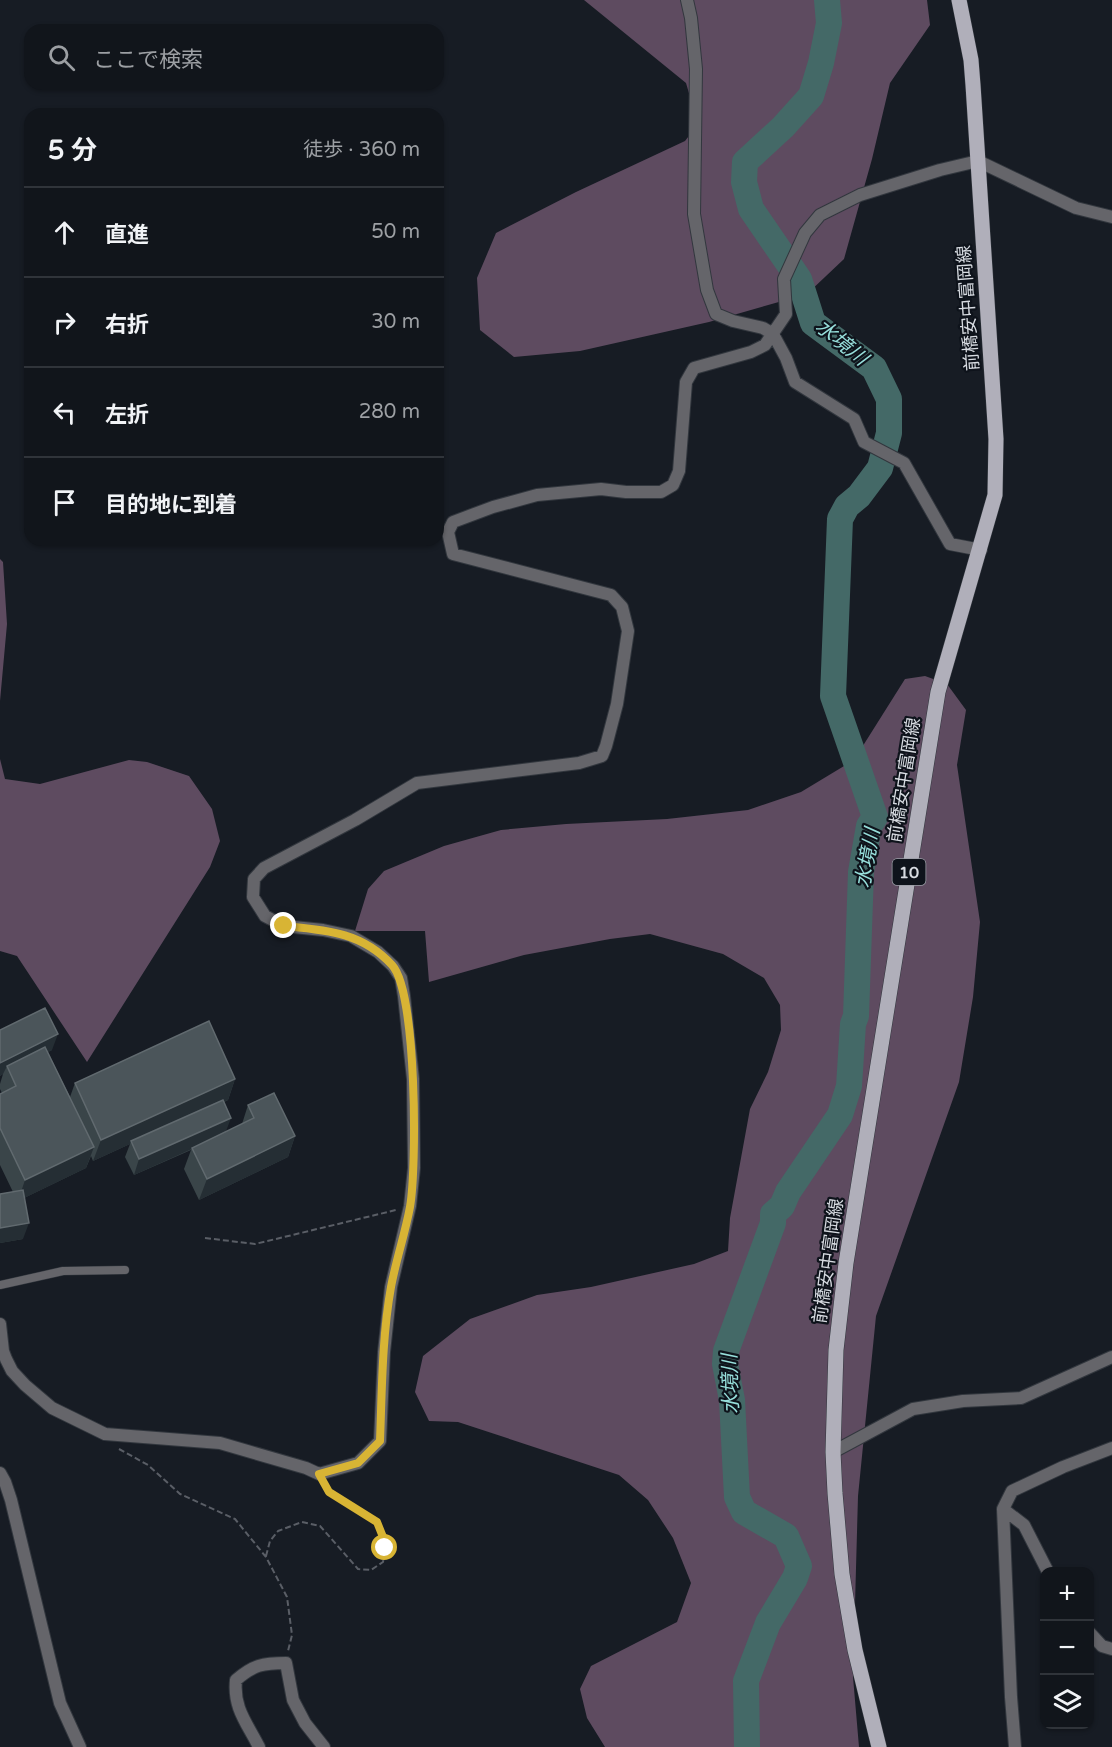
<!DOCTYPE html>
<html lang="ja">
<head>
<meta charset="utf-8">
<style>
	:root { --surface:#11151b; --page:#1e2228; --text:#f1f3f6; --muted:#9c9fa3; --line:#30343a }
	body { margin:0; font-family:"Varela Round","Noto Sans JP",sans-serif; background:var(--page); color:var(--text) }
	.controls { position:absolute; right:18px; bottom:18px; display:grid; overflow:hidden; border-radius:12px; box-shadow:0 2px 4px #0004 }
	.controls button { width:54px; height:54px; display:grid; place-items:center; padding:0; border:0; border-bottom:2px solid var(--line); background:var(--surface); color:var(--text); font:30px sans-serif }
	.stop { position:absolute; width:18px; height:18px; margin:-14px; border:4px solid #d8b434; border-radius:50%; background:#fff }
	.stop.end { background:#d8b434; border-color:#fff; box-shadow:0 2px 6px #0008 }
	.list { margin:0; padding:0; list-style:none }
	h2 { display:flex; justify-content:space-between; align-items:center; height:78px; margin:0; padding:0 24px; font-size:26px }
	h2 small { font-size:20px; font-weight:400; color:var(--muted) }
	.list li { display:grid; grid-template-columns:39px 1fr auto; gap:18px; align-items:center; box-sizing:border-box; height:90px; padding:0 24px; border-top:2px solid var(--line) }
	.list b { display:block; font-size:22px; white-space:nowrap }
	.list em { font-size:20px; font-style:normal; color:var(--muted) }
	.icon { flex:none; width:33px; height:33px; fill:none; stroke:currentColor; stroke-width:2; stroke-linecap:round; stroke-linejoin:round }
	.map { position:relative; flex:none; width:1112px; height:1747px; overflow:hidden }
	.search { position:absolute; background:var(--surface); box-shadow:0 2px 4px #0004; left:24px; top:24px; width:420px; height:66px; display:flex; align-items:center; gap:15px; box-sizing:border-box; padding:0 21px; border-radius:18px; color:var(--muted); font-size:22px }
	.panel { position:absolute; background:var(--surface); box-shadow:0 2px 4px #0004; left:24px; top:108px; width:420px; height:438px; border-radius:18px }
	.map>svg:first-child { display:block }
	.forest { fill:#5e4b60 }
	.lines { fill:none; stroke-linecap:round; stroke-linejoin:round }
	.river { stroke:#446967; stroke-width:26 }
	.service-casing { stroke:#32373e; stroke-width:9 }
	.minor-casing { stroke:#32373e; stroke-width:14 }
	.tertiary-casing { stroke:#32373e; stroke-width:14 }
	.primary-casing { stroke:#32373e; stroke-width:16 }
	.path { stroke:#5a5e66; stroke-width:2; stroke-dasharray:6 3; stroke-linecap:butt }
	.service { stroke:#65656a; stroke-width:8 }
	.minor { stroke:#65656a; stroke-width:12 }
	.tertiary { stroke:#65656a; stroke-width:12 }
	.primary { stroke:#b0afba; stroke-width:15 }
	.wall { fill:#3a4549 }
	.shaded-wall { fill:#252e34 }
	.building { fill:#4b555a; stroke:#616a6f; stroke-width:1.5 }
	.route { stroke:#d8b434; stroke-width:8 }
	.labels { text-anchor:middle; stroke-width:4.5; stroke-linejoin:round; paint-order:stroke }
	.shield { fill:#0e131b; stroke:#9b9fa6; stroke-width:1.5 }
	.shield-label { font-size:16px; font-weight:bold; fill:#d7dbe1 }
	.street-label { font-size:18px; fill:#d7dbe1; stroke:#0e131b }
	.water-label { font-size:20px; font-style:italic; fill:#97dfdb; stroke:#0e131b }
</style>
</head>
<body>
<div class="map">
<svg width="1112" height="1747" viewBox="0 0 1112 1747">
	<rect width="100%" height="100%" fill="#171c24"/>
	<path class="forest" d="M 584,0 L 927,0 L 930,25 L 890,83 L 872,159 L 844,259 L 807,294 L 709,322 L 580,351 L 514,357 L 480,330 L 477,278 L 496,233 L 576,192 L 685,141 L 698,124 L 686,83 Z
		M 0,559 L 3,562 L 7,624 L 0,701 Z
		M 925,676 L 947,684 L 966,710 L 957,765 L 980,922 L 973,997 L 959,1082 L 876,1316 L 858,1496 L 853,1677 L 859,1747 L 605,1747 L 587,1718 L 580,1689 L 591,1666 L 677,1622 L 691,1583 L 673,1538 L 648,1500 L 619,1475 L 458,1422 L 429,1421 L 415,1392 L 423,1356 L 470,1319 L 537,1295 L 591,1287 L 694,1264 L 728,1251 L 730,1218 L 750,1109 L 768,1072 L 781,1030 L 780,1005 L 764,978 L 723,954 L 650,934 L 610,939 L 524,955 L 429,982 L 425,931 L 355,931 L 368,889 L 384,871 L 444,846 L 501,830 L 566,824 L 667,819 L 748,810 L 801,792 L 854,760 L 905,679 Z
		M 0,759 L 5,779 L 40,784 L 129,760 L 147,762 L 189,776 L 212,809 L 220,841 L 210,867 L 87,1062 L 17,956 L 0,951 Z"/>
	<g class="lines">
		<path class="river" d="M 747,1747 L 746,1681 L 768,1623 L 795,1578 L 799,1566 L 786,1536 L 744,1512 L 737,1497 L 732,1400 L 725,1364 L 726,1351 L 773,1223 L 773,1214 L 782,1206 L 788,1192 L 840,1115 L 849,1086 L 853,1024 L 856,1016 L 861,872 L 869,826 L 875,817 L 833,696 L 840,519 L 847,506 L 859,496 L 880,468 L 889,433 L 889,399 L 874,368 L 813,323 L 799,279 L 751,209 L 744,182 L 745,162 L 783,127 L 811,96 L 821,63 L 829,23 L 827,0"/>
		<defs>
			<path id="service" d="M 0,1285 L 63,1271 L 125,1270"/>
			<path id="minor" d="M 687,0 L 691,18 L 696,69 L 694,214 L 707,290 L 716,314 L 733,321 L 763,328 L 773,334 L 786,358 L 795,382 L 854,419 L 864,442 L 904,463 L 950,544 L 981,550
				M 0,1324 L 3,1351 L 6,1359 L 12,1371 L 25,1385 L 52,1408 L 105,1434 L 220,1443 L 306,1468 L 319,1474 L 358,1463 L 380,1441 L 384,1352 L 391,1287 L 410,1206 L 414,1168 L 413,1079 L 404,996 L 401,978 L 393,966 L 378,952 L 351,936 L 323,930 L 284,926 L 265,916 L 253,897 L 254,879 L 264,868 L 355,820 L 417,783 L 579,763 L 602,756 L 606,746 L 617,704 L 628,631 L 622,607 L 611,595 L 453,554 L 448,532 L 453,522 L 493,507 L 537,495 L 601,489 L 626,492 L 661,492 L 673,485 L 679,471 L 686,382 L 694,368 L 751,352 L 765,345 L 786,314 L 784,279 L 805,233 L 820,215 L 860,195 L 940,170 L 978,161
				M 833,1452 L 913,1409 L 963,1401 L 1021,1398 L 1112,1357
				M 0,1473 L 5,1482 L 11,1500 L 60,1703 L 80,1747
				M 1003,1509 L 1024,1525 L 1048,1572
				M 1090,1633 L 1102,1646 L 1112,1649
				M 259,1747 C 247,1723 233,1708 236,1680 C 253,1665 263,1663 286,1663 L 293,1700 L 305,1723 L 324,1747
				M 1015,1747 L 1011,1697 L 1003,1509 L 1012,1491 L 1063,1467 L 1112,1448"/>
			<path id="tertiary" d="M 978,161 L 1076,208 L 1112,217"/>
			<path id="primary" d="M 879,1747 L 855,1650 L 842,1574 L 835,1493 L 833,1452 L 836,1350 L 846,1263 L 938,692 L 995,495 L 996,439 L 973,85 L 971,60 L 959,0"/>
		</defs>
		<use href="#service" class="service-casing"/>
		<use href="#minor" class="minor-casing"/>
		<use href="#tertiary" class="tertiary-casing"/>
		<use href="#primary" class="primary-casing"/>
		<path class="path" d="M 205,1238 L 255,1244 L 396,1210
			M 119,1449 L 148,1465 L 180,1494 L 235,1519 L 266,1557 L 287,1597 L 292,1635 L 288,1651
			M 266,1556 L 270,1541 L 278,1531 L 302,1522 L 320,1526 L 358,1569 L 371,1570 L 383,1562 C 391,1519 360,1511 329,1492 L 326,1487"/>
		<use href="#service" class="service"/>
		<use href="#minor" class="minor"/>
		<use href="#tertiary" class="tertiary"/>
		<use href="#primary" class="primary"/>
	</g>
	<path class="wall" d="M 0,1030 L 52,1050 L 48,1052 L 70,1097 L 75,1083 L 235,1079 L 228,1100 L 224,1102 L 226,1132 L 242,1124 L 248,1105 L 295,1136 L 288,1157 L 199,1200 L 184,1169 L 191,1150 L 134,1175 L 125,1157 L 130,1144 L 93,1161 L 91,1156 L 86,1168 L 24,1198 L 23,1239 L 0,1243 L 0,1194 L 13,1192 L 0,1165 L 0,1094 L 2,1093 L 0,1089 L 0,1084 L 3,1074 L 0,1076 Z"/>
	<path class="shaded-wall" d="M 58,1034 L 52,1050 L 9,1071 L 7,1066 L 3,1074 L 0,1076 L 0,1063 Z
		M 235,1079 L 228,1100 L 132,1143 L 131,1141 L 130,1144 L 93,1161 L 101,1140 Z
		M 231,1118 L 225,1134 L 134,1175 L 139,1159 Z
		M 295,1136 L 288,1157 L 199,1200 L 207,1179 Z
		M 94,1147 L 86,1168 L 18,1201 L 25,1180 Z
		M 29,1223 L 23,1239 L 0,1243 L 0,1228 Z"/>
	<path class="building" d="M 45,1008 L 58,1034 L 0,1063 L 0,1030 Z
		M 209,1021 L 235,1079 L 101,1140 L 75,1083 Z
		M 45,1047 L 94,1147 L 25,1180 L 0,1128 L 0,1094 L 16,1086 L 7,1066 Z
		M 274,1093 L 295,1136 L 207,1179 L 192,1148 L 254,1118 L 248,1105 Z
		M 223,1100 L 231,1118 L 139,1159 L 131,1141 Z
		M 23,1190 L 29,1223 L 0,1228 L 0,1194 Z"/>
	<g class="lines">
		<path class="route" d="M 284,926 C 326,930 362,932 392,965 C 417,992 417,1167 410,1207 C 405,1234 396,1260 391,1287 C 382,1337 382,1390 380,1441 L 358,1463 L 319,1474 L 329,1492 L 377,1522 L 383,1537 L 385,1548"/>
	</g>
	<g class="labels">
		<rect class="shield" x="892.5" y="859" width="33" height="26" rx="4.5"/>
		<g class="shield-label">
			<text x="909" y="878">10</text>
		</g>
		<g class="street-label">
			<text transform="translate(968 308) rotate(-94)" y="6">前橋安中富岡線</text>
			<text transform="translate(904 780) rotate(-81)" y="6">前橋安中富岡線</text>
			<text transform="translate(828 1261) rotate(-82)" y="6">前橋安中富岡線</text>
		</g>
		<g class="water-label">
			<text transform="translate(842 342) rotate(39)" y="7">水境川</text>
			<text transform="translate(867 858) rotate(-80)" y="7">水境川</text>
			<text transform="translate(730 1384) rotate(-92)" y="7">水境川</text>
		</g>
	</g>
</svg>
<div class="controls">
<button>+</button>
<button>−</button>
<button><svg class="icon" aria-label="layers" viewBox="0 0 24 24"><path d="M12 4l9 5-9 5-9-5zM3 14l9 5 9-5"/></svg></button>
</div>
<div class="stop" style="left:385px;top:1548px"></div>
<div class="stop end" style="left:284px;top:926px"></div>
<div class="search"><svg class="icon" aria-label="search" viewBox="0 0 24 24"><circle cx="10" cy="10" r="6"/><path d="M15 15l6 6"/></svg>ここで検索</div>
<section class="panel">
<h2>5 分<small>徒歩 · 360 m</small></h2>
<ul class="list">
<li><svg class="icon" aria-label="ahead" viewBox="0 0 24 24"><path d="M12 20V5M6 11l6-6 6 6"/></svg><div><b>直進</b></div><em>50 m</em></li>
<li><svg class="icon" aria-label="right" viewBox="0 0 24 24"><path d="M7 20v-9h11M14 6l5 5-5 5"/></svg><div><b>右折</b></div><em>30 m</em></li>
<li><svg class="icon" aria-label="left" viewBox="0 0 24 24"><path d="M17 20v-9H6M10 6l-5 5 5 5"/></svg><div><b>左折</b></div><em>280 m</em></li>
<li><svg class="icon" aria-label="arrive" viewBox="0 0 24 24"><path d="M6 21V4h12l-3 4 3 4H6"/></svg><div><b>目的地に到着</b></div></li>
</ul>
</section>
</div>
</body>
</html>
